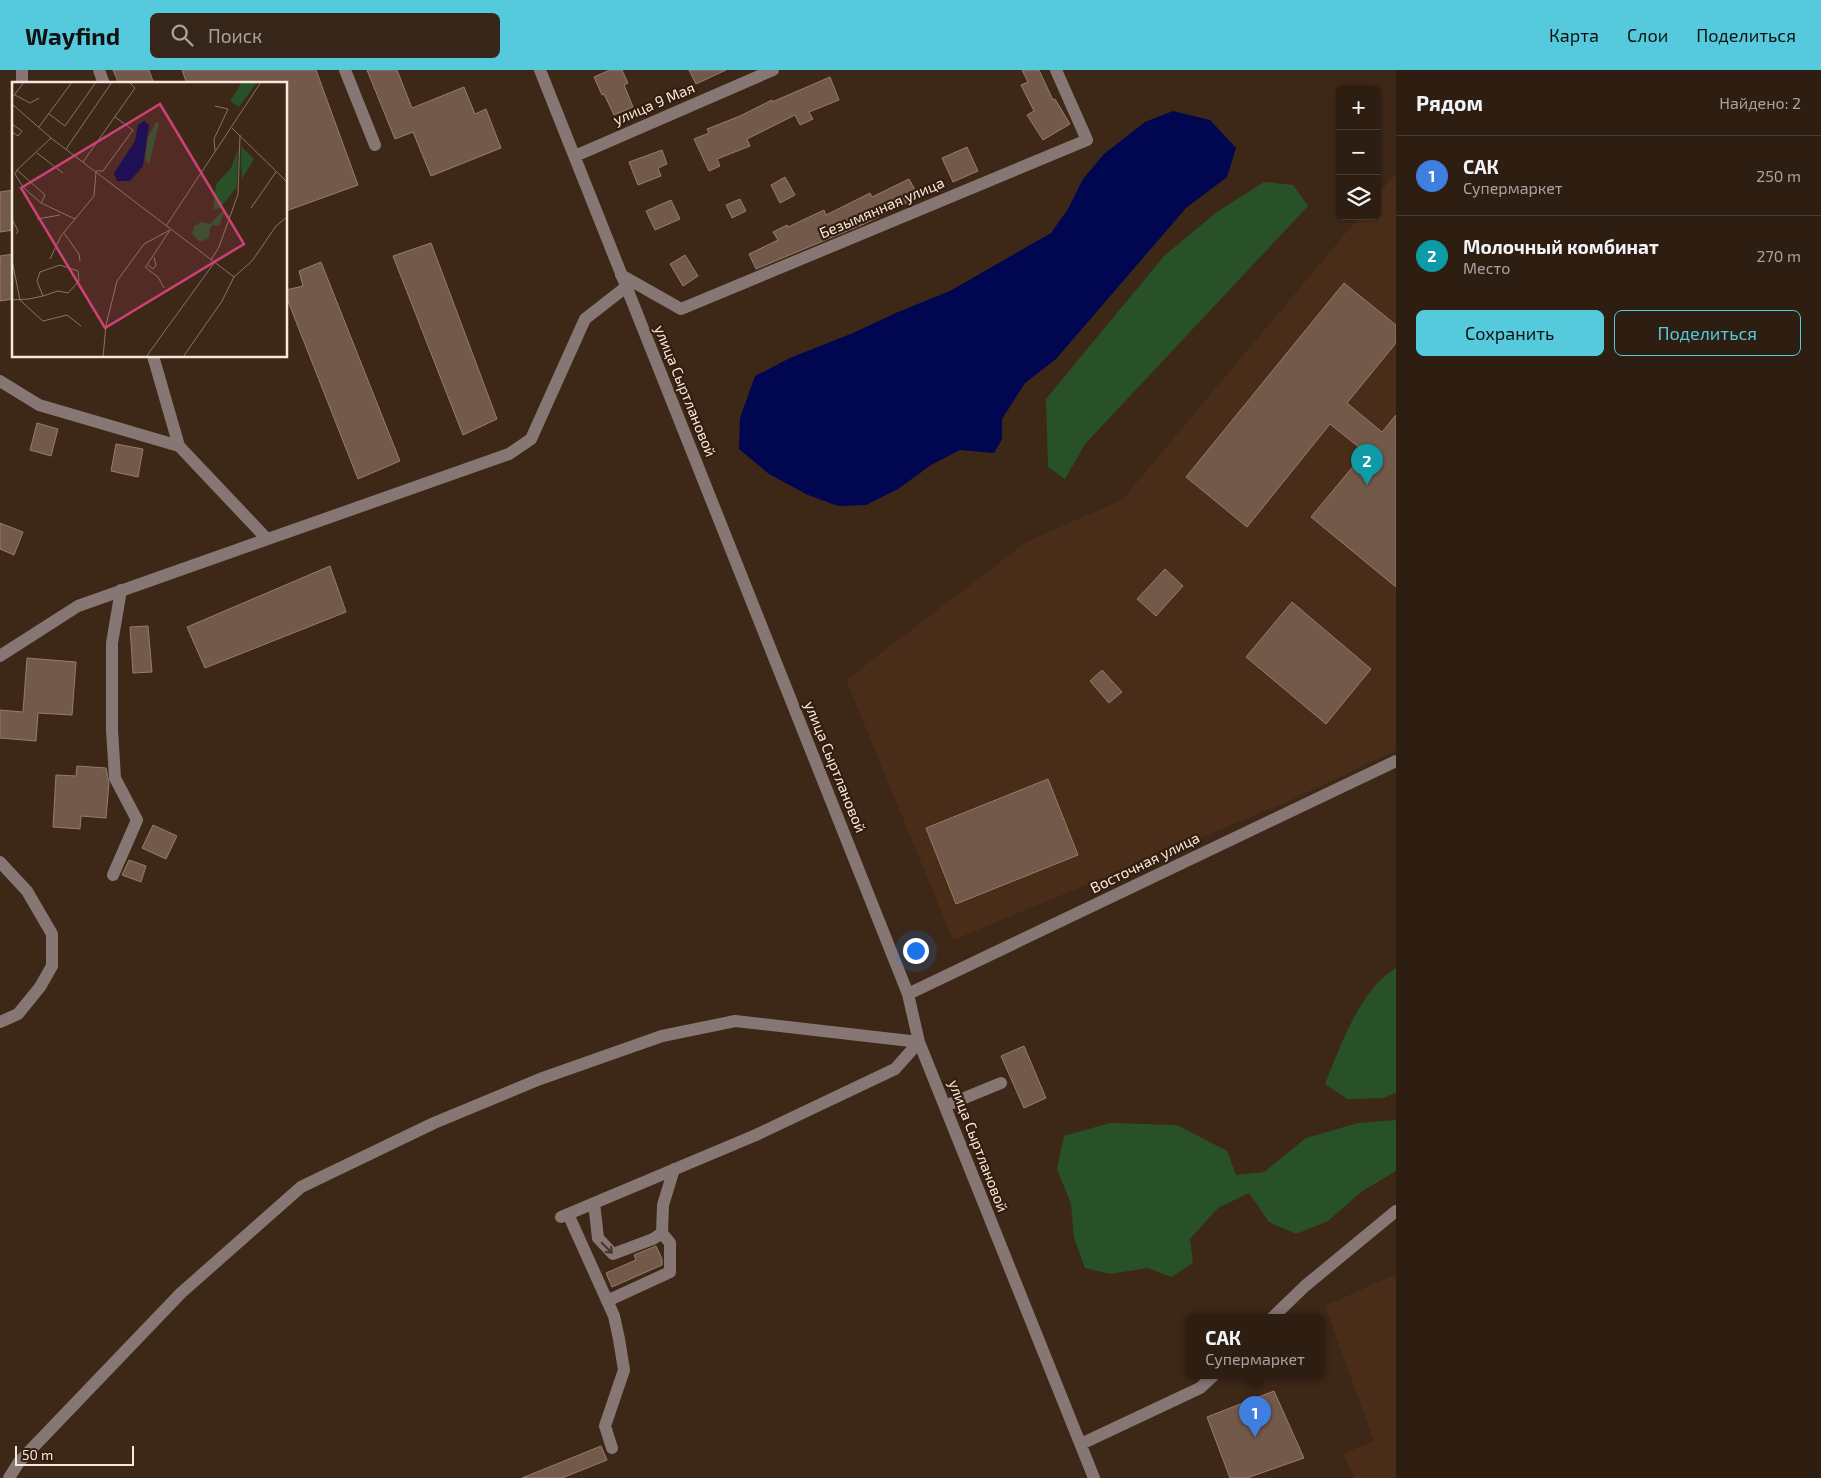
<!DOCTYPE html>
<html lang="ru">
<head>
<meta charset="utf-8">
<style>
	:root { --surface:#2e1d11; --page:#36261a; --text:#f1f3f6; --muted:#a7a29f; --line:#493b31; --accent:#54cadc }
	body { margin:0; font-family:"Exo 2",sans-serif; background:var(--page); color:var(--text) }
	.controls { position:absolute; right:15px; top:15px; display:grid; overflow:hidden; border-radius:8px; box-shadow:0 1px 4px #0004 }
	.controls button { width:45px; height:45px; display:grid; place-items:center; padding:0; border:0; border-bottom:1px solid var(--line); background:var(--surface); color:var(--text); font:25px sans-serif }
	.scale { position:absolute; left:15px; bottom:12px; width:119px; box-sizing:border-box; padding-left:5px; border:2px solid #f7e8de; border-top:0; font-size:14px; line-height:18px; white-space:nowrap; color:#f7e8de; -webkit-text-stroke:4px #331d0e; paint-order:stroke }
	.you { position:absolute; left:915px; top:880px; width:18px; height:18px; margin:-12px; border:4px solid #fff; border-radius:50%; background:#1a73e8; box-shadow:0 0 0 8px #1a73e833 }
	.badge { display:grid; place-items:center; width:32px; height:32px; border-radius:50%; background:var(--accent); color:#fff; font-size:16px; font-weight:700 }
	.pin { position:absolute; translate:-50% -41px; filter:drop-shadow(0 1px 2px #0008) }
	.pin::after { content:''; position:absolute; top:26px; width:18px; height:15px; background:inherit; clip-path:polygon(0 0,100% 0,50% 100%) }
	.popup { position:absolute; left:1186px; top:1244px; width:138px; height:65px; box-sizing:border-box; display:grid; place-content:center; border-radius:8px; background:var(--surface); filter:drop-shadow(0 1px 4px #0005); font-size:16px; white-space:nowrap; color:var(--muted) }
	.popup b { font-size:19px; color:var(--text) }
	.popup::after { content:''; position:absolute; left:50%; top:100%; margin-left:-10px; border:10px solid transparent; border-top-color:var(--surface) }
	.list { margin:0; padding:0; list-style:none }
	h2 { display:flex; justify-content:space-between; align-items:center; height:65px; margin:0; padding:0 20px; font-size:21px }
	h2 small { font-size:16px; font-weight:400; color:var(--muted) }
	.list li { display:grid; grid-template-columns:32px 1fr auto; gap:15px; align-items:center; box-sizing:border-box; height:80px; padding:0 20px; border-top:1px solid var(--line) }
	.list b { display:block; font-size:19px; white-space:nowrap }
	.list p { margin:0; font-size:16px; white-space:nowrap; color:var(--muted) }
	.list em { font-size:16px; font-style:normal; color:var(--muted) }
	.actions { display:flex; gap:10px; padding:15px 20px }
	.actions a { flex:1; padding:11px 0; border:1px solid var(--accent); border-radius:8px; text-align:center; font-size:18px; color:var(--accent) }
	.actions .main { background:var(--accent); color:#111 }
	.icon { flex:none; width:28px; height:28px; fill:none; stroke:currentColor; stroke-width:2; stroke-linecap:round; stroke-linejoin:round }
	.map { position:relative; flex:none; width:1396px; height:1408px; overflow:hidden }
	header { display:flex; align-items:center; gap:30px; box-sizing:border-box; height:70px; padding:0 25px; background:var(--accent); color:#111 }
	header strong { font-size:24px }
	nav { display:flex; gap:28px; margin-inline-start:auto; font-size:18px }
	.search { width:350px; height:45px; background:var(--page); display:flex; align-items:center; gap:12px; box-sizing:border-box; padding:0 18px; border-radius:8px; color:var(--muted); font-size:19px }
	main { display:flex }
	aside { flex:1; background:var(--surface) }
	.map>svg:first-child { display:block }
	.built { fill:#4a2d19 }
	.green { fill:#285127 }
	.water { fill:#000650 }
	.building { fill:#735949; stroke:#977c6a }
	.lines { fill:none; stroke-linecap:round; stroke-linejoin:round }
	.minor { stroke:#867775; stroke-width:12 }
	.oneway { stroke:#483428 }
	.labels { text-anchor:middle; stroke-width:4.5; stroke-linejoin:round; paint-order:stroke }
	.street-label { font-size:15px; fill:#f7e8de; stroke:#331d0e }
	.inset-road { fill:none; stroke:#877467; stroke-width:1 }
	.view { fill:#cd4275; fill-opacity:0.15; stroke:#cd4275; stroke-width:2.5 }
	.inset-edge { fill:none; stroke:#f7e8de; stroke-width:2.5 }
</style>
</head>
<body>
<header>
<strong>Wayfind</strong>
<div class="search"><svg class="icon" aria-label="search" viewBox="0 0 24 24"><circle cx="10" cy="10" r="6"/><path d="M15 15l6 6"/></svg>Поиск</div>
<nav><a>Карта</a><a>Слои</a><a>Поделиться</a></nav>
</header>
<main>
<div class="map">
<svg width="1396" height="1408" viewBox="0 0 1396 1408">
	<rect width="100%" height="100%" fill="#3d2717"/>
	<path class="built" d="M 1396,103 L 1396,680 L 1289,731 L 953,870 L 846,610 L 1026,472 L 1122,430 L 1360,146 L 1377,146 L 1377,125 Z
		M 1396,1204 L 1396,1408 L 1355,1408 L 1343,1384 L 1374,1371 L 1325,1236 Z"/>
	<path class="green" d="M 1264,112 L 1293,115 L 1308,136 L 1085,374 L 1065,409 L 1048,397 L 1046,329 L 1164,186 L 1217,142 Z
		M 1396,898 L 1396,1023 L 1383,1028 L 1347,1029 L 1325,1014 C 1340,977 1360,919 1396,898 Z
		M 1395,1050 L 1396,1051 L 1396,1101 L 1361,1122 L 1328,1151 L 1296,1164 L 1269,1152 L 1249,1123 L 1218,1138 L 1190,1169 L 1193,1193 L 1171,1207 L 1148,1198 L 1110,1204 L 1085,1198 L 1074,1168 L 1071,1134 L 1057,1099 L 1064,1066 L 1110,1053 L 1177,1055 L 1227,1081 L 1236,1105 L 1264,1102 L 1306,1068 L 1358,1053 Z"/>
	<path class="water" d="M 1173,41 L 1210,50 L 1236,78 L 1227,107 L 1186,138 L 1056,289 L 1025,313 L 1002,349 L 1002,369 L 994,383 L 960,380 L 931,395 L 898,419 L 866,435 L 838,436 L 808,425 L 769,404 L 739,379 L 740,348 L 755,306 L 790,288 L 853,263 L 898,242 L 950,221 L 1051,163 L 1068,139 L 1083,109 L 1104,84 L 1145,52 Z"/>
	<path class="building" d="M 113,0 L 149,0 L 154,14 L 119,14 Z
		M 182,0 L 316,0 L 358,115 L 286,141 L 286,14 L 187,14 Z
		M 367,0 L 397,0 L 412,38 L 464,17 L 475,44 L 486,39 L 501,78 L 431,106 L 413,62 L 395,69 Z
		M 610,0 L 622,0 L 628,13 L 624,15 L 633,37 L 614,45 L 604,24 L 602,25 L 594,7 Z
		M 689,0 L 726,0 L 696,14 Z
		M 1022,0 L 1039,0 L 1053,30 L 1055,29 L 1070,54 L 1043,70 L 1027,45 L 1034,41 L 1021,15 L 1028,12 Z
		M 830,7 L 839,30 L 809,42 L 813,49 L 800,55 L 795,45 L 747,69 L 750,76 L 717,89 L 720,96 L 709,101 L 694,69 L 709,63 L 707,59 L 740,46 L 772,30 L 772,32 Z
		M 967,77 L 978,101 L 953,112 L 942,88 Z
		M 662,80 L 667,94 L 658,98 L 661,106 L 638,115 L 629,92 Z
		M 785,107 L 795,125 L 780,133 L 771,115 Z
		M 909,109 L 919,127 L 864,154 L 756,199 L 749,184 L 778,170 L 773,162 L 787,155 L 788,157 L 824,140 L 826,145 L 870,123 L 872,127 Z
		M 14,120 L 14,160 L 0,162 L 0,122 Z
		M 740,129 L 746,141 L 732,148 L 726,135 Z
		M 671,130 L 680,149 L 655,160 L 646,141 Z
		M 431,173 L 497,349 L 463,365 L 393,186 Z
		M 14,184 L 14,229 L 0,231 L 0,186 Z
		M 685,185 L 698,206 L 683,216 L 670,194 Z
		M 321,192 L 400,391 L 358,409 L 286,226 L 286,220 L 303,216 L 299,201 Z
		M 1344,213 L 1396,255 L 1396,273 L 1347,333 L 1382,362 L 1396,345 L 1396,517 L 1311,447 L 1365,382 L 1330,354 L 1247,457 L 1186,407 Z
		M 37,353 L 58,359 L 51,386 L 30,380 Z
		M 116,374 L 143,379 L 138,407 L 111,401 Z
		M 0,453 L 23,462 L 14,485 L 0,479 Z
		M 330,496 L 346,542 L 205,598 L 187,557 Z
		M 1165,499 L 1183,516 L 1156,546 L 1137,529 Z
		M 1292,532 L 1371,599 L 1326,654 L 1246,587 Z
		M 148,556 L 152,602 L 133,603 L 130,557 Z
		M 27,588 L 76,592 L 72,645 L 38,643 L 36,671 L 0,668 L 0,640 L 23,642 Z
		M 1102,600 L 1122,622 L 1109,633 L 1090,611 Z
		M 77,696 L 106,698 L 109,713 L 106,748 L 81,746 L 80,759 L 53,757 L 56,705 L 76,706 Z
		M 1048,709 L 1078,785 L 956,834 L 926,758 Z
		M 153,755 L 177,766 L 166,789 L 142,778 Z
		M 129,790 L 146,796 L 141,812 L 122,805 Z
		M 1024,976 L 1046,1028 L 1024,1038 L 1001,986 Z
		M 656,1176 L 662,1189 L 662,1195 L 612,1217 L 606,1203 L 636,1190 L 634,1185 Z
		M 1274,1321 L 1304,1388 L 1247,1408 L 1230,1408 L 1207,1347 Z
		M 601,1376 L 607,1390 L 562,1408 L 522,1408 Z"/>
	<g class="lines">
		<path class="minor" d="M 22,0 L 22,14
			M 99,0 L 104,14
			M 345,0 L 375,75
			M 540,0 L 908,924 L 919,972 L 1094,1408
			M 575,86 L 773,0
			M 621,205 L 681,239 L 1087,70 L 1056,0
			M 153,286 L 179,376 L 267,469
			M 0,311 L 39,335 L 179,376
			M 0,586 L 78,536 L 509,384 L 531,369 L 585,249 L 626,217
			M 0,792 L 27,821 L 52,864 L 52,896 L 40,917 L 18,944 L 0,952
			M 113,805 L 137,750 L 115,708 L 112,660 L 112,573 L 121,520
			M 908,924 L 1396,691
			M 945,1036 L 1001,1013
			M 594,1133 L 598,1168 L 613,1184 L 653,1169 L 662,1163 L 663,1135 L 674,1099
			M 568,1144 L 614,1246 L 619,1269 L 624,1300 L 605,1356 L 612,1378
			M 561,1147 L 756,1065 L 895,999 L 919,972
			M 607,1231 L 670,1202 L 670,1173 L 662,1163
			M 1272,1248 L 1305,1216 L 1396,1141
			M 1081,1374 L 1200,1318 L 1213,1306
			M 9,1408 L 19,1392 L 181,1223 L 301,1117 L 434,1053 L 540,1009 L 662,966 L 735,951 L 919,972"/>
	</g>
	<defs><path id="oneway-shaft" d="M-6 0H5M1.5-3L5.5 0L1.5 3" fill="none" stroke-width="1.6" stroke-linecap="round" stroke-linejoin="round" transform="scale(1.25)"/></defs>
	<use class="oneway" href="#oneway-shaft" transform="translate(607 1178) rotate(45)"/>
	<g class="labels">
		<g class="street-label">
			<text transform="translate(654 34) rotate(-23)" y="5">улица 9 Мая</text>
			<text transform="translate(882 138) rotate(-23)" y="5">Безымянная улица</text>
			<text transform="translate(685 321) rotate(68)" y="5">улица Сыртлановой</text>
			<text transform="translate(835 697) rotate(68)" y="5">улица Сыртлановой</text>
			<text transform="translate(1145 793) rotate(-26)" y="5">Восточная улица</text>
			<text transform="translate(978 1076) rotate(69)" y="5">улица Сыртлановой</text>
		</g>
	</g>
	<g transform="translate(12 12)">
		<rect width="275" height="275" fill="#3d2717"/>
		<path d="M 230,0 L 245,0 L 227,25 L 218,19 ZM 144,40 L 147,41 L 137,83 L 133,76 L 136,55 ZM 229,64 L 242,77 L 230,97 L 229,79 ZM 226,67 L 225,105 L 208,126 L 201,128 L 204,102 L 219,86 ZM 213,127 L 207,144 L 200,143 L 198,146 L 197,156 L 188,160 L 180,152 L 182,144 L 189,140 L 198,142 Z" fill="#285127"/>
		<path d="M 132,39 L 137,43 L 131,84 L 118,99 L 105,99 L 102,91 L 123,59 L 126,43 Z" fill="#000650"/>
		<path class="inset-road" d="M 3,13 L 18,21 L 27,16M 0,16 L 12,0M 0,22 L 39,56 L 222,195 L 210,219 L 171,275M 37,32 L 53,44 L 84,0M 0,42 L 10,49 L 6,54 L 0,50M 27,45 L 60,0M 220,46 L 275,100M 39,56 L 5,88 L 33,113 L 29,121 L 63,137M 54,67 L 100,0M 203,69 L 202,57 L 216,27 L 203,24M 25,71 L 51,91M 71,80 L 123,6 L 117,0M 5,88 L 3,92 L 11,105 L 29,121M 84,89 L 91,89 L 121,48 L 103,35M 239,126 L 264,90M 0,137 L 6,149 L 4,152M 25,137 L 48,133M 154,144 L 249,0M 52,151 L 67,172 L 68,179M 38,177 L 49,154 L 82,114 L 84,90M 0,178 L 8,218 L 23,232 L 31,239 L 55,233 L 69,244M 199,178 L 207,165 L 226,112 L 228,53M 136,183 L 141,187 L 144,183 L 142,175M 133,186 L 158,148M 134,186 L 146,195 L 152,206M 222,195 L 240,179 L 264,144 L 275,135M 0,218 L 17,217 L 31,214 L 46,209 L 56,211 L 67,199 L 66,189 L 48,183 L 28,190 L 25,199 L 31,214M 91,275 L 94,243 L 105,199 L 132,162 L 158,148M 134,275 L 202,181"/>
		<path class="view" d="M 148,22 L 232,162 L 93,246 L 9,106 Z"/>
		<rect width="275" height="275" class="inset-edge"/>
	</g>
</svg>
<div class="controls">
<button>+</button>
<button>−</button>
<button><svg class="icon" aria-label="layers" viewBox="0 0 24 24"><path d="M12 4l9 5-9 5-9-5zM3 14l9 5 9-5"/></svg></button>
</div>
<div class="scale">50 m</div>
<div class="you"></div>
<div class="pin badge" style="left:1255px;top:1367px;background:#3f7fe0">1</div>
<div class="popup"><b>САК</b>Супермаркет</div>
<div class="pin badge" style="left:1367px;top:415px;background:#0f9aa8">2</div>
</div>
<aside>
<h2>Рядом<small>Найдено: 2</small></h2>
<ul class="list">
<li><span class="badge" style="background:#3f7fe0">1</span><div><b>САК</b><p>Супермаркет</p></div><em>250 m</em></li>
<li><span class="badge" style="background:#0f9aa8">2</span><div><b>Молочный комбинат</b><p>Место</p></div><em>270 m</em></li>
</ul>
<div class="actions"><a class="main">Сохранить</a><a>Поделиться</a></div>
</aside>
</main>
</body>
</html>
